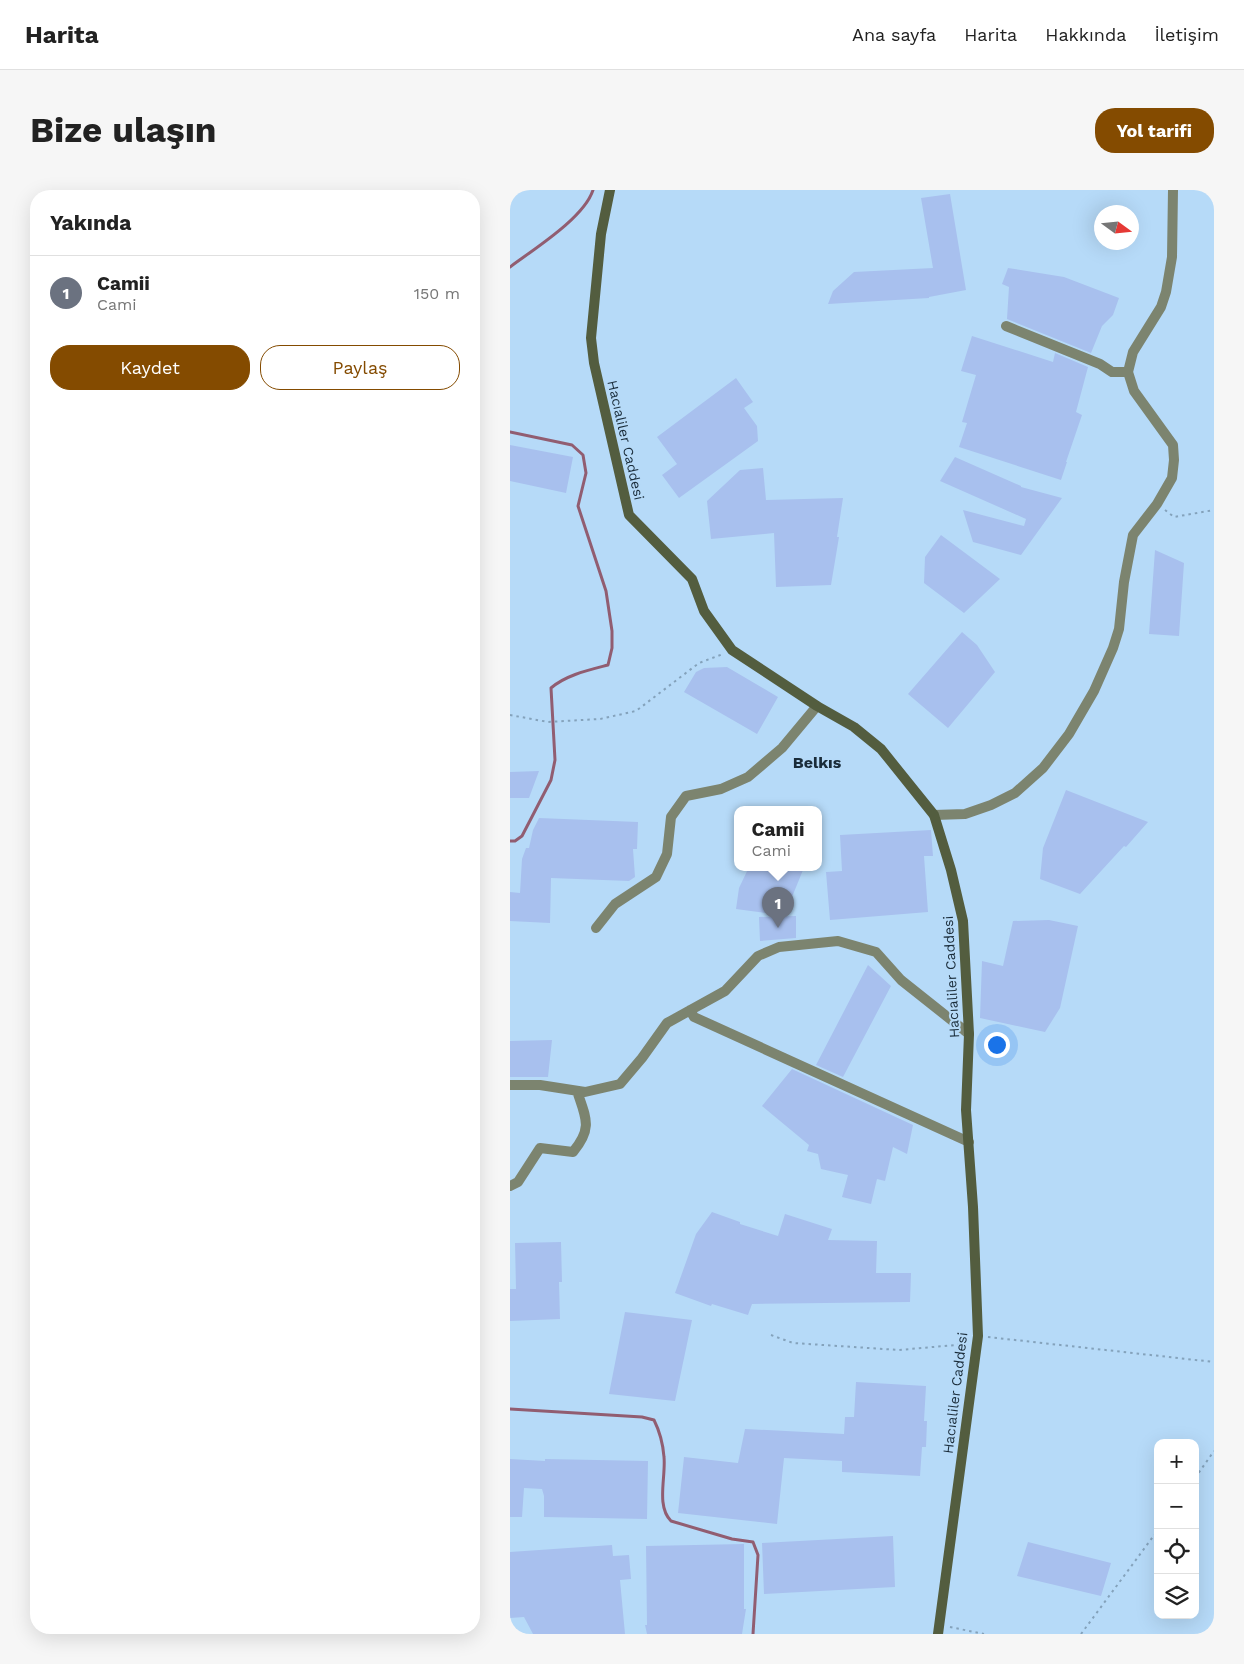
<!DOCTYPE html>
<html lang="tr">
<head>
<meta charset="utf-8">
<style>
	:root { --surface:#fff; --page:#f6f6f6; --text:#222; --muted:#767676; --line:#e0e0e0; --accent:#844b00 }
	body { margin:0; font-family:"Work Sans",sans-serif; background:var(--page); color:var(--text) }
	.controls { position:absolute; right:15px; bottom:15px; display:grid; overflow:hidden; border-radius:10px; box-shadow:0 5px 20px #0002 }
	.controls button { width:45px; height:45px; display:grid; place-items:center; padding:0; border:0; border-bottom:1px solid var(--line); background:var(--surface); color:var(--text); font:25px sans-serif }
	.compass { position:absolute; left:584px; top:15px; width:45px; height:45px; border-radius:50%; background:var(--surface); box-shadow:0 5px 20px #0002; rotate:105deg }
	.you { position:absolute; left:486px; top:854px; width:18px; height:18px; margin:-12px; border:4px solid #fff; border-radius:50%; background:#1a73e8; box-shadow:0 0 0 8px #1a73e833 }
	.badge { display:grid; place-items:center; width:32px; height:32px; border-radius:50%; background:var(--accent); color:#fff; font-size:16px; font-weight:700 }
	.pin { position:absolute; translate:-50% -41px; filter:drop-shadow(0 1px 2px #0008) }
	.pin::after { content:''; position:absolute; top:26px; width:18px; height:15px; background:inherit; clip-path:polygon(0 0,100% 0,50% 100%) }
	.popup { position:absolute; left:224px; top:616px; width:88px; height:65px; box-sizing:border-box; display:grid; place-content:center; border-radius:10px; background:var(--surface); filter:drop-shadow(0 1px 4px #0005); font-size:16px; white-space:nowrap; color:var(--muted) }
	.popup b { font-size:19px; color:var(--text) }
	.popup::after { content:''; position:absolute; left:50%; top:100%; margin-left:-10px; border:10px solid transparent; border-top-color:var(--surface) }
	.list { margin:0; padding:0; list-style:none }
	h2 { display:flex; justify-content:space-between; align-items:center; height:65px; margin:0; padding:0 20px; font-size:21px }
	h2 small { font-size:16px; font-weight:400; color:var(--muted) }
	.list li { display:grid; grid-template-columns:32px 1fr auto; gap:15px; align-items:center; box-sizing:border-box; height:75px; padding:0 20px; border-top:1px solid var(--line) }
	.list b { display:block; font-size:19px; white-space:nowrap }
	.list p { margin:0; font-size:16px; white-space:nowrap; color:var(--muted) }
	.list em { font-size:16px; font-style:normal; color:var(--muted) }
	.actions { display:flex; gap:10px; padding:15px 20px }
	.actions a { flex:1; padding:11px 0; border:1px solid var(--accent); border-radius:20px; text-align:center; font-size:18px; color:var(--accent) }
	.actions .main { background:var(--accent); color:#fff }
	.icon { flex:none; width:28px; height:28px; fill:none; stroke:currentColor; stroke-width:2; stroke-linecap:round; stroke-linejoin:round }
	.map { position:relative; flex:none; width:704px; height:1444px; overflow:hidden; border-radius:20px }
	header { display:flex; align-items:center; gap:30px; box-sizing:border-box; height:70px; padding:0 25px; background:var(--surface); border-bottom:1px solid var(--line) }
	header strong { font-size:24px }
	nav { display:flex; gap:28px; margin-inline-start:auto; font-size:18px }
	.intro { display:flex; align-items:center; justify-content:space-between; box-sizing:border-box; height:120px; padding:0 30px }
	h1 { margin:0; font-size:35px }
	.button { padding:12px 22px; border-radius:20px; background:var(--accent); color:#fff; font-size:18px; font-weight:700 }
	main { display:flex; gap:30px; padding:0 30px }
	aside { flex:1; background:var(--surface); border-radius:20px; box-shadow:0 5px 20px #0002 }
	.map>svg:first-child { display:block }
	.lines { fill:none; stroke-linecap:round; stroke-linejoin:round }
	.stream { stroke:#915d71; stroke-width:3 }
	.building { fill:#a8c0ee }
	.path { stroke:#84a2bb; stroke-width:2; stroke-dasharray:2.5 4; stroke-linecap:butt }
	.street { stroke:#7c846f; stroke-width:10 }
	.secondary { stroke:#535d3f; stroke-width:10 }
	.labels { text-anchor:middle; stroke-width:4; stroke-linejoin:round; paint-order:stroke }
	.street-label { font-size:14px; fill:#1a2c3a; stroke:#b6daf8 }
	.quarter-label { font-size:16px; font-weight:bold; fill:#1a2c3a; stroke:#b6daf8 }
</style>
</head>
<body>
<header>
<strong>Harita</strong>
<nav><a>Ana sayfa</a><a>Harita</a><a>Hakkında</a><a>İletişim</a></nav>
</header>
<div class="intro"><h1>Bize ulaşın</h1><a class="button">Yol tarifi</a></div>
<main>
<aside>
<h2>Yakında<small></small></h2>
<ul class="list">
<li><span class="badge" style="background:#6b7280">1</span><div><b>Camii</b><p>Cami</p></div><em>150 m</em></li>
</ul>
<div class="actions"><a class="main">Kaydet</a><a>Paylaş</a></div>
</aside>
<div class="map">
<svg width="704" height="1444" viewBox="0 0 704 1444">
	<rect width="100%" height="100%" fill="#b6daf8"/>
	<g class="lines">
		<path class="stream" d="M 0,77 C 24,59 74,28 83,0
			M 0,242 L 62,255 L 73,265 L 76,283 L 68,316 L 96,401 L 102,441 L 102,458 L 98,475 C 79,480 56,485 41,498 L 45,570 L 41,590 L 12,646 L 5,651 L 0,651
			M 0,1219 L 132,1227 L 144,1230 C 150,1242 153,1254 154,1267 C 156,1287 146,1316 161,1331 L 222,1349 L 243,1352 L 248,1365 L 243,1444"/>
	</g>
	<path class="building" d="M 440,4 L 456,100 L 419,107 L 419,108 L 318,114 L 323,101 L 344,82 L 423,78 L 411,8 Z
		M 498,78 L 554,87 L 609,108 L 603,125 L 592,136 L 581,163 L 497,129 L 499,97 L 492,94 Z
		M 462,146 L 543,172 L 545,163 L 578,177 L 566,222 L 572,225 L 556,272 L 557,272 L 551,290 L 449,257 L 457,233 L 452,232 L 466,185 L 451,181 Z
		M 226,188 L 243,212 L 234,218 L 247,236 L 248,251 L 169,308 L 152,285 L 167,274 L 147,247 Z
		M 0,255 L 63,267 L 56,303 L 0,291 Z
		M 445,267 L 511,296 L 511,297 L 552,308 L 511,365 L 463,352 L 453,320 L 514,336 L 516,329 L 430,291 Z
		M 253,278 L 256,310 L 333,308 L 327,347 L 329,347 L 321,395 L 266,397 L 264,343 L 201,349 L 197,311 L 230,280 Z
		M 431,345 L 490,389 L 454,423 L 414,393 L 415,367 Z
		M 645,360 L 674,373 L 669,446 L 639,444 Z
		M 452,442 L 467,455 L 485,482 L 438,538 L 398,504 Z
		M 217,477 L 268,507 L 247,544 L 174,502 L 186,482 L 194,478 Z
		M 29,581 L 19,608 L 0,608 L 0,582 Z
		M 556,600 L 638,632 L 616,657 L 614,656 L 570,704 L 530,689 L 533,658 Z
		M 29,628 L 128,632 L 127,659 L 123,659 L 125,687 L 119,691 L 41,688 L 40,733 L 0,731 L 0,702 L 10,703 L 12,669 L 16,658 L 19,658 L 23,640 Z
		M 421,640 L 423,666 L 414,666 L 418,722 L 320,730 L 316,682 L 332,681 L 330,645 Z
		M 239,677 L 266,677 L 293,680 L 282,707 L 258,705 L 256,723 L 226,719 L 229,698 Z
		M 286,726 L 286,748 L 250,751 L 249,727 Z
		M 539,730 L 568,736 L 550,818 L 535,842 L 470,828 L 472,771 L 493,776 L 503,731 Z
		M 358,775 L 381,796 L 333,887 L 306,875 Z
		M 42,850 L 38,887 L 0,887 L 0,851 Z
		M 282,879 L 403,935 L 397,964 L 383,957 L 375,991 L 367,989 L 361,1014 L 332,1007 L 338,985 L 311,979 L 308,964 L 297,961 L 299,955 L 252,916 Z
		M 202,1022 L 230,1032 L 230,1034 L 268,1046 L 275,1024 L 322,1039 L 318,1050 L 367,1051 L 366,1083 L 401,1083 L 400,1112 L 242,1114 L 238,1125 L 202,1114 L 201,1116 L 165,1103 L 186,1044 Z
		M 51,1052 L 52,1092 L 49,1092 L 50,1129 L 0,1131 L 0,1099 L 6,1099 L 5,1053 Z
		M 115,1122 L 182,1130 L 165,1211 L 99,1204 Z
		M 346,1192 L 416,1196 L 414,1231 L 417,1231 L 416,1257 L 412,1257 L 410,1286 L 332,1282 L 332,1271 L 274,1268 L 267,1334 L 168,1323 L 174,1267 L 228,1273 L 235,1239 L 334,1244 L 335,1227 L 344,1227 Z
		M 0,1269 L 35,1271 L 35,1269 L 138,1271 L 137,1329 L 34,1327 L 34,1306 L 32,1299 L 14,1298 L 12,1327 L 0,1327 Z
		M 383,1346 L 385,1397 L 254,1404 L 252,1353 Z
		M 518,1352 L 601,1373 L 591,1406 L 507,1386 Z
		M 234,1354 L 234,1419 L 236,1419 L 232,1444 L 137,1444 L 135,1435 L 137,1435 L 136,1356 Z
		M 102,1355 L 103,1366 L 119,1365 L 121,1389 L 110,1390 L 115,1444 L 23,1444 L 14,1427 L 0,1428 L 0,1362 Z"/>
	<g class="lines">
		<path class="path" d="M 655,320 L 664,327 L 704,320
			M 0,525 L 38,532 L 54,531 L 90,529 L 126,521 L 189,473 L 213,464
			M 261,1145 L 283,1153 L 389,1160 L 457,1154
			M 478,1147 L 704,1172
			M 685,1288 L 704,1261
			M 440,1437 L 474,1444
			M 571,1444 L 648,1340"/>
		<path class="street" d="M 496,136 L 590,174 L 602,182 L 618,182
			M 424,625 L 455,624 L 481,615 L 505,603 L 533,578 L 559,544 L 584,501 L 603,458 L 609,439 L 614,392 L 623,345 L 647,314 L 662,288 L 664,270 L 663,255 L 624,201 L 618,182 L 623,162 L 651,117 L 656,102 L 662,67 L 663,0
			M 86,738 L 105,714 L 146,687 L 157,664 L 161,627 L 176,606 L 211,599 L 238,587 L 272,558 L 307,516
			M 180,820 L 184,827 L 459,952
			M 0,895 L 30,895 L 75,902 L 110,894 L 132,868 L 157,833 L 215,801 L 248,766 L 269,757 L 328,751 L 366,762 L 391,790 L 459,844
			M 0,996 L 8,992 L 30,958 L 63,962 C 83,938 76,928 67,901"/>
		<path class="secondary" d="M 100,0 L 91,44 L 81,148 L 84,173 L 119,325 L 182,389 L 194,421 L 222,460 L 307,516 L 344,537 L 371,559 L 424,625 L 441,680 L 453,731 L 459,844 L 456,920 L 463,1017 L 468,1146 L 428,1444"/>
	</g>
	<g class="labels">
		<g class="street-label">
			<text transform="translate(116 250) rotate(77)" y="5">Hacıaliler Caddesi</text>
			<text transform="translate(441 787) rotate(-93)" y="5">Hacıaliler Caddesi</text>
			<text transform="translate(445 1203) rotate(-83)" y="5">Hacıaliler Caddesi</text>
		</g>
		<g class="quarter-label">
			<text x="307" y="578">Belkıs</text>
		</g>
	</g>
</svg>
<div class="controls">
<button>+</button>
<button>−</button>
<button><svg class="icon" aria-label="locate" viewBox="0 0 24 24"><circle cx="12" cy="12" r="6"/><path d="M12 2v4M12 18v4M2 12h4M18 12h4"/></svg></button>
<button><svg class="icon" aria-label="layers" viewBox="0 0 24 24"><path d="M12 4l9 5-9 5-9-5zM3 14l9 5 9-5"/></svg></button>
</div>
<svg class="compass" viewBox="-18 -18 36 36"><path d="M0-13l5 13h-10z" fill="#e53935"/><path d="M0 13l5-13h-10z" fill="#767676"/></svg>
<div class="you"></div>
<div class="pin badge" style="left:268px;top:738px;background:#6b7280">1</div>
<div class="popup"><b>Camii</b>Cami</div>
</div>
</main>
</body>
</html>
